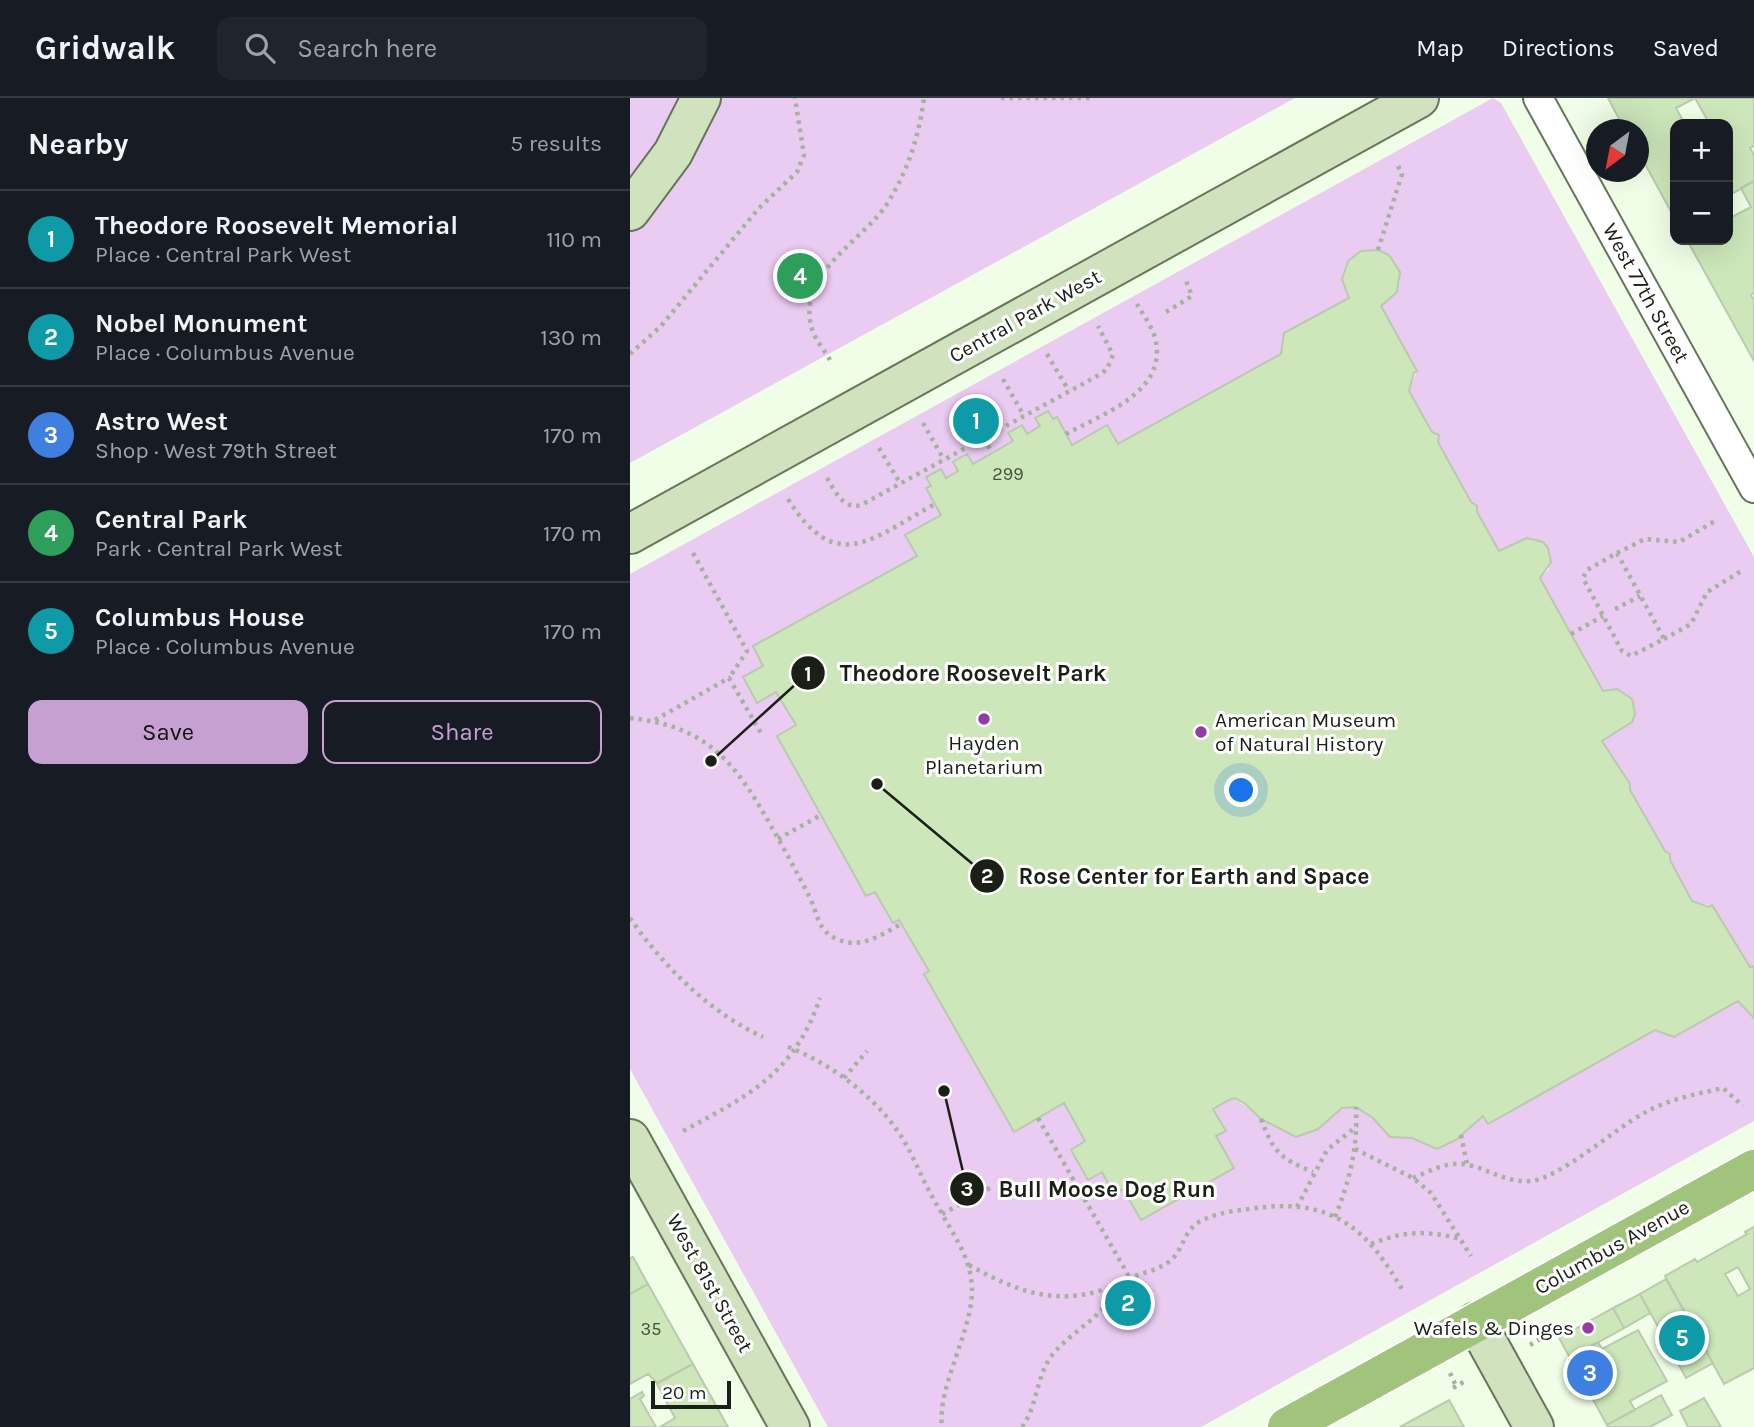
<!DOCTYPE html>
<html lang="en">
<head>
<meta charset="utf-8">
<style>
	:root { --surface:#171b24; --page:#20242c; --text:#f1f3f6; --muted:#9ea1a6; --line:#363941; --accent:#c7a0d2 }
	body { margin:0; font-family:Karla,sans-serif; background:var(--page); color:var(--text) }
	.controls { position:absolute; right:21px; top:21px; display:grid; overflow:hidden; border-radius:14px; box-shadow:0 7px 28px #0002 }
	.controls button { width:63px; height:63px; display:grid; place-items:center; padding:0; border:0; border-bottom:2px solid var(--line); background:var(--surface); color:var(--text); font:35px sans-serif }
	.compass { position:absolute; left:956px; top:21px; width:63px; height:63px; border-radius:50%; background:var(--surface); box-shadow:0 7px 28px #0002; rotate:212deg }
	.scale { position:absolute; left:21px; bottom:18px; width:80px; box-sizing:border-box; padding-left:7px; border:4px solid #1a2015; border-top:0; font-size:19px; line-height:24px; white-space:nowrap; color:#1a2015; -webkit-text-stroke:5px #fff; paint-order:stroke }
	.you { position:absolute; left:612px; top:693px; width:24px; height:24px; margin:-18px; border:5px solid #fff; border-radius:50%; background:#1a73e8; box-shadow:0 0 0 10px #1a73e833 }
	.badge { display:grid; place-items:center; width:46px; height:46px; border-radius:50%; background:var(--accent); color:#fff; font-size:23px; font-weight:700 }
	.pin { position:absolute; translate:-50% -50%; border:4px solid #fff; box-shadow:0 2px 7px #0006 }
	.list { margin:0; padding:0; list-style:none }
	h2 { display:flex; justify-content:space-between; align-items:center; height:91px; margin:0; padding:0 28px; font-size:30px }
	h2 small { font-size:23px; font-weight:400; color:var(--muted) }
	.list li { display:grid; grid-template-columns:46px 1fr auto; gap:21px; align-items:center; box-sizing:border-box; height:98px; padding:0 28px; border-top:2px solid var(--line) }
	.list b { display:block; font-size:26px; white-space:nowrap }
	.list p { margin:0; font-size:23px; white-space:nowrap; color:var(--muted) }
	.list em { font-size:23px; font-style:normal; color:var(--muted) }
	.actions { display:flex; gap:14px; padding:21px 28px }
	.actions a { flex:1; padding:16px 0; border:2px solid var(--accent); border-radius:14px; text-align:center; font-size:24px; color:var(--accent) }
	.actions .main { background:var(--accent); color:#111 }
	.icon { flex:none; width:38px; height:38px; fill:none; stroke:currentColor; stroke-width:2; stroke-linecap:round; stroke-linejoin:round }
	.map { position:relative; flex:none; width:1124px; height:1329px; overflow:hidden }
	header { display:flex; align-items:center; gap:42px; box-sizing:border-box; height:98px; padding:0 35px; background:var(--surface); border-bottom:2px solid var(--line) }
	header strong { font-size:33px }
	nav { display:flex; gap:38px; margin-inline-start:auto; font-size:24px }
	.search { width:490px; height:63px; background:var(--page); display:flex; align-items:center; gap:18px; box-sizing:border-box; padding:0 24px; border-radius:14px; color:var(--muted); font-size:26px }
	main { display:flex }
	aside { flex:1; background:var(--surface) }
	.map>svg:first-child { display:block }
	.green { fill:#eacbf1 }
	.building { fill:#cde7bb; stroke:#b9caae; stroke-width:2; fill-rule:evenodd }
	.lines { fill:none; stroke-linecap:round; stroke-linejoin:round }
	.street-casing { stroke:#66755c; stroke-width:32 }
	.secondary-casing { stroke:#66755c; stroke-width:42 }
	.primary-casing { stroke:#fff; stroke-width:42 }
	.path { stroke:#a6b29f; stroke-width:4.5; stroke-dasharray:3.5 5; stroke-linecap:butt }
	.street { stroke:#fff; stroke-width:28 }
	.secondary { stroke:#d0e2be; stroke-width:38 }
	.primary { stroke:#a1c47d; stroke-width:38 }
	.poi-dot { fill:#943ba7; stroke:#fff; stroke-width:2.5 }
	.labels { text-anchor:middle; stroke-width:6; stroke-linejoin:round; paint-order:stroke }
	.number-label { font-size:18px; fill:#47523e }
	.street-label { font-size:21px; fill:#1a2015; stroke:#fff }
	.poi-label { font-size:21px; fill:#1a2015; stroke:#fff; text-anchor:start }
	.leader { fill:none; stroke:#1a2015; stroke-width:2.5 }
	.callout-dot { fill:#1a2015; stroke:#fff; stroke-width:2.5 }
	.mark-label { font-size:21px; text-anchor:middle; font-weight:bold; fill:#fff }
	.callout-label { font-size:23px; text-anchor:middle; font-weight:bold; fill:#1a2015; stroke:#fff; stroke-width:6; stroke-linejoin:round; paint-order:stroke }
</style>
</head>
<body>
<header>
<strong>Gridwalk</strong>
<div class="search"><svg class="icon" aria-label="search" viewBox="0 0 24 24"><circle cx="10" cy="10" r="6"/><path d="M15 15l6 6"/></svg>Search here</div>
<nav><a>Map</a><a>Directions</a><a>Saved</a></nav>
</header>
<main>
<aside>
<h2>Nearby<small>5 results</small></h2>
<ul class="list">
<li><span class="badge" style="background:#0f9aa8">1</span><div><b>Theodore Roosevelt Memorial</b><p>Place · Central Park West</p></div><em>110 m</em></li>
<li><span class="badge" style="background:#0f9aa8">2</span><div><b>Nobel Monument</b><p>Place · Columbus Avenue</p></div><em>130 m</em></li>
<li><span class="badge" style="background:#3f7fe0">3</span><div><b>Astro West</b><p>Shop · West 79th Street</p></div><em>170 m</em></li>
<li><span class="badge" style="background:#2e9e5b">4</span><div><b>Central Park</b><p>Park · Central Park West</p></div><em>170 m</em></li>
<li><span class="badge" style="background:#0f9aa8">5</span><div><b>Columbus House</b><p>Place · Columbus Avenue</p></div><em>170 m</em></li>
</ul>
<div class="actions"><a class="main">Save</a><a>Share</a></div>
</aside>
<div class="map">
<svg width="1124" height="1329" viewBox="0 0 1124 1329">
	<rect width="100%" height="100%" fill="#f0fee7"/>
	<path class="green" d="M 0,0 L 665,0 L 0,365 Z
		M 863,0 L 871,5 L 1124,459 L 1124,868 L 1120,869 L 1082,808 L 1062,803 L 1040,762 L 1040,756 L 1035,753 L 1000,692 L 1000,686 L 972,643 L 1002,625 C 1009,604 995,586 973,593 L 910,480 L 919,471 L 918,450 C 902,432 886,444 869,453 L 847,414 L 847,408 L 841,404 L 808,344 L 809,337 L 802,334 L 779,293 L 787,273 L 751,208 L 767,194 C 785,151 716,134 712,181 L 719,200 L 655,235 L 651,256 L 488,346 L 477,328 L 442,347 L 427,319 L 423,321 L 417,313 L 405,320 L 410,328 L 397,336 L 391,327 L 378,335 L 383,343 L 343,366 L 337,356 L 323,364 L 328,373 L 316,380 L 310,371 L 296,379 L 301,388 L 296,391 L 311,417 L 275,437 L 287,458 L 123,548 L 133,568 L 113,580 L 127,605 L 146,594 L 166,627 L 147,638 L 236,798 L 245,794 L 263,825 L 269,822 L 299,873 L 294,876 L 384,1033 L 434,1005 L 455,1043 L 458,1082 L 472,1074 L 484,1096 L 493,1091 L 511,1121 L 586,1038 L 596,1032 L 583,1011 L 605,1000 L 631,1021 L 666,1039 C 699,1034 709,991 742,1019 C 749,1025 753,1033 760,1039 L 826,1042 L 853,1018 L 859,1026 L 1025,932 L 1045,939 L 1108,903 L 1124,920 L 1124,1023 L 571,1329 L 198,1329 L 0,971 L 0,476 Z"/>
	<path class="building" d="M 978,0 L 1065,0 L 1046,10 L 1055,26 L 1045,26 L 1045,121 L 1009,55 L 1009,32 L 995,32 Z
		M 1065,0 L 1124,0 L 1124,48 L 1120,50 L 1124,57 L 1124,83 L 1098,98 L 1098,26 L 1076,26 L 1079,25 Z
		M 1124,83 L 1124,195 L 1121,197 L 1124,202 L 1124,263 L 1057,142 L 1098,142 L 1098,121 L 1121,109 L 1111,90 Z
		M 748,152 L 759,157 L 770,174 L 767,194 L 751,208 L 787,273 L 784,275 L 779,293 L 802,334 L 809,337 L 808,344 L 841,404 L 847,408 L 847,414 L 869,453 L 897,440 L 913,444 L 918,450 L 921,464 L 910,480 L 941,536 L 973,593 L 987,591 L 1002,601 L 1005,616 L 1002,624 L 972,643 L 1000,686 L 1000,692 L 1035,753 L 1040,756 L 1040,762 L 1062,803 L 1079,809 L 1082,807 L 1120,869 L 1124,868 L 1124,920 L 1108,903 L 1044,939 L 1025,932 L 858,1026 L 853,1018 L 826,1042 L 807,1051 L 782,1040 L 760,1039 L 743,1020 L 726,1009 L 712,1010 L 688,1031 L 666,1039 L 631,1021 L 614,1005 L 605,1000 L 599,1002 L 583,1011 L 596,1033 L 586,1038 L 604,1070 L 511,1122 L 493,1091 L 484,1096 L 472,1074 L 458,1082 L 441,1052 L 455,1043 L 434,1005 L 384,1034 L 294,876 L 299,873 L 269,822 L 263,825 L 245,794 L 236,798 L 147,638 L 166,627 L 146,594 L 127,605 L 113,579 L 133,568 L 123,548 L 287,458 L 275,437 L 311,417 L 296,390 L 301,388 L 296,379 L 311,371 L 316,380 L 328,373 L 323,364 L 337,356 L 343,366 L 383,343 L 378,335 L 392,327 L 397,336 L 410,328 L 405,320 L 418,313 L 423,321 L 427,319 L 442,347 L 477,327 L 488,346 L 651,256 L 654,235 L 719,200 L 712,181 L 718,163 L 731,153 Z
		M 1124,1129 L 1124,1270 L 1094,1286 L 1035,1178 L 1065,1161 L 1067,1164 L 1117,1136 L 1115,1134 ZM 1108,1169 L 1120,1191 L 1108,1198 L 1095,1176 Z
		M 3,1159 L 18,1186 L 0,1196 L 0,1160 Z
		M 1036,1181 L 1083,1265 L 1056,1280 L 1010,1196 Z
		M 18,1186 L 63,1266 L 27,1285 L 18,1276 L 0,1286 L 0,1196 Z
		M 1010,1196 L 1020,1215 L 994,1230 L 983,1210 Z
		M 983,1210 L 994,1230 L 940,1260 L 929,1240 Z
		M 1008,1232 L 1037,1283 L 1000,1303 L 1005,1312 L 977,1327 L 940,1260 L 968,1244 L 972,1251 Z
		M 63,1266 L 98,1329 L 30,1329 L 45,1320 L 27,1286 Z
		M 12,1294 L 14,1298 L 10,1301 L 26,1329 L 0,1329 L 0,1301 Z
		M 1031,1297 L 1042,1317 L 1020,1329 L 978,1329 L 977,1327 Z
		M 1074,1300 L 1091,1329 L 1058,1329 L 1050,1313 Z
		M 819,1302 L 834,1329 L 770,1329 Z"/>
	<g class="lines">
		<defs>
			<path id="street" d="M 908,0 L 1124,390"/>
			<path id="secondary" d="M 0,113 L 43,55 L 71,0
				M 0,436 L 789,0
				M 0,1041 L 160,1329
				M 846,1224 L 904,1329"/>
			<path id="primary" d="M 657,1329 L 1124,1071"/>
		</defs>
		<use href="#street" class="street-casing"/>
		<use href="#secondary" class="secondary-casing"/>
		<use href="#primary" class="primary-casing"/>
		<path class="path" d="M 371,0 L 460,0
			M 748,152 L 772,76 L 766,64
			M 536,214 L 562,198 L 555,180
			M 0,256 L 31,228 L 129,110 L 167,74 L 174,57 L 165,0
			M 417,256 L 439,293
			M 200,262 C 195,253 187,244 183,234 C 163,177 232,144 257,106 C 278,73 289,38 294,0
			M 373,281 L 394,318
			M 293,325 L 314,362
			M 436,336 C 472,316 539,294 525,240 C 522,228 513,217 507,206
			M 354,340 L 362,355
			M 249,350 L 270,385
			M 197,380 C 205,393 213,412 231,407 L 471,276 L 477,271 L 483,257 L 468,228
			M 158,401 C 207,479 242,440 305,406
			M 63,455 L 117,553 L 99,580
			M 987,455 L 1034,541 L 1001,558 L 992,553 L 953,480 L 957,472 Z
			M 987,455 L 1015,441 L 1049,444 L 1085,423
			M 985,511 L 1010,498
			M 941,536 L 973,518
			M 1034,541 L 1061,526 L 1077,494 L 1113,472
			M 0,620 C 77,628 105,664 141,728 C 154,751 167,774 179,798 C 188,815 187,833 207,841 C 230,852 251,837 271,826
			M 25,622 L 99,580 L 132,637
			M 148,741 L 191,717
			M 0,820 C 34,869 79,914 133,939
			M 158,949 C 205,967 255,1006 278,1050 C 288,1069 296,1089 307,1107 C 322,1135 343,1161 342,1195 C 340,1238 307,1290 312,1329
			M 214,980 L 237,953
			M 408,1020 L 501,1182
			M 631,1021 C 644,1054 649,1060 683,1074
			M 53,1033 C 118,998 164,976 190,900
			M 831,1037 L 837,1066
			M 725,1051 L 783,1080 L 801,1095 L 841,1158
			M 783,1080 C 800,1073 819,1062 839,1067 C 860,1072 877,1085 901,1083 C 932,1079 985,1030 1016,1014 C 1039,1001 1067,996 1093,990 L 1113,1008
			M 667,1109 L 697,1052 L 727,1028
			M 312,1116 L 362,1089
			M 705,1119 C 720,1082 728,1049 726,1009
			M 741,1146 C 773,1133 797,1132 830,1141
			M 339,1167 C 389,1195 430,1210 486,1187
			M 900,1247 L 910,1241
			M 820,1275 L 826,1288
			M 823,1290 L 835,1283
			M 392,1329 C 407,1309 406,1281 420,1260 C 435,1239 458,1228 474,1209 C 479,1202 481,1191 488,1186 C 504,1175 526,1175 541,1162 C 553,1152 553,1134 569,1124 C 585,1115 603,1113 620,1111 C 700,1098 737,1129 774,1195"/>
		<use href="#street" class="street"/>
		<use href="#secondary" class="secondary"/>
		<use href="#primary" class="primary"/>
	</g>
	<g class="poi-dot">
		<circle cx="354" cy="621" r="7"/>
		<circle cx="571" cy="634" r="7"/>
		<circle cx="958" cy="1230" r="7"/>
	</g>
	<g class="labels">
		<g class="number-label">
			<text x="378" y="382">299</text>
			<text x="21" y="1237">35</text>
		</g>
		<g class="street-label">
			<text transform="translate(1016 195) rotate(61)" y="7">West 77th Street</text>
			<text transform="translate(395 218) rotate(-29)" y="7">Central Park West</text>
			<text transform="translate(982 1149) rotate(-29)" y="7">Columbus Avenue</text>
			<text transform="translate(80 1185) rotate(61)" y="7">West 81st Street</text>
		</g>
		<g class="poi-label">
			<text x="585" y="629">American Museum<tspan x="585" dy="24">of Natural History</tspan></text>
			<text x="354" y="652" text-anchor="middle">Hayden<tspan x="354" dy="24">Planetarium</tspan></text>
			<text x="944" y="1237" text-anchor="end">Wafels &amp; Dinges</text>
		</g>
	</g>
	<path class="leader" d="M81 663L178 575M247 686L357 778M314 993L337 1091"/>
	<g class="callout-dot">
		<circle cx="81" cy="663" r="7"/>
		<circle cx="247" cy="686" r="7"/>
		<circle cx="314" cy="993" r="7"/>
		<circle cx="178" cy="575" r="18"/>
		<circle cx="357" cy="778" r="18"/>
		<circle cx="337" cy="1091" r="18"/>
	</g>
	<g class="mark-label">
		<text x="178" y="583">1</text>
		<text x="357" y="785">2</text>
		<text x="337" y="1098">3</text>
	</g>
	<g class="callout-label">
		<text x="343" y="583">Theodore Roosevelt Park</text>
		<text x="564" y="786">Rose Center for Earth and Space</text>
		<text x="477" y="1099">Bull Moose Dog Run</text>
	</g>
</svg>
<div class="controls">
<button>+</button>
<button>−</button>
</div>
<svg class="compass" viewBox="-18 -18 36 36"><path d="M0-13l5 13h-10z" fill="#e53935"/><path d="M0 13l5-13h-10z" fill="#9ea1a6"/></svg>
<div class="scale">20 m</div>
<div class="you"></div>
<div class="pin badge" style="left:346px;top:323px;background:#0f9aa8">1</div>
<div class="pin badge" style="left:498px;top:1205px;background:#0f9aa8">2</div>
<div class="pin badge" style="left:960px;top:1275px;background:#3f7fe0">3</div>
<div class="pin badge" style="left:170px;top:178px;background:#2e9e5b">4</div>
<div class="pin badge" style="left:1052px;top:1240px;background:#0f9aa8">5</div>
</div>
</main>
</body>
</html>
